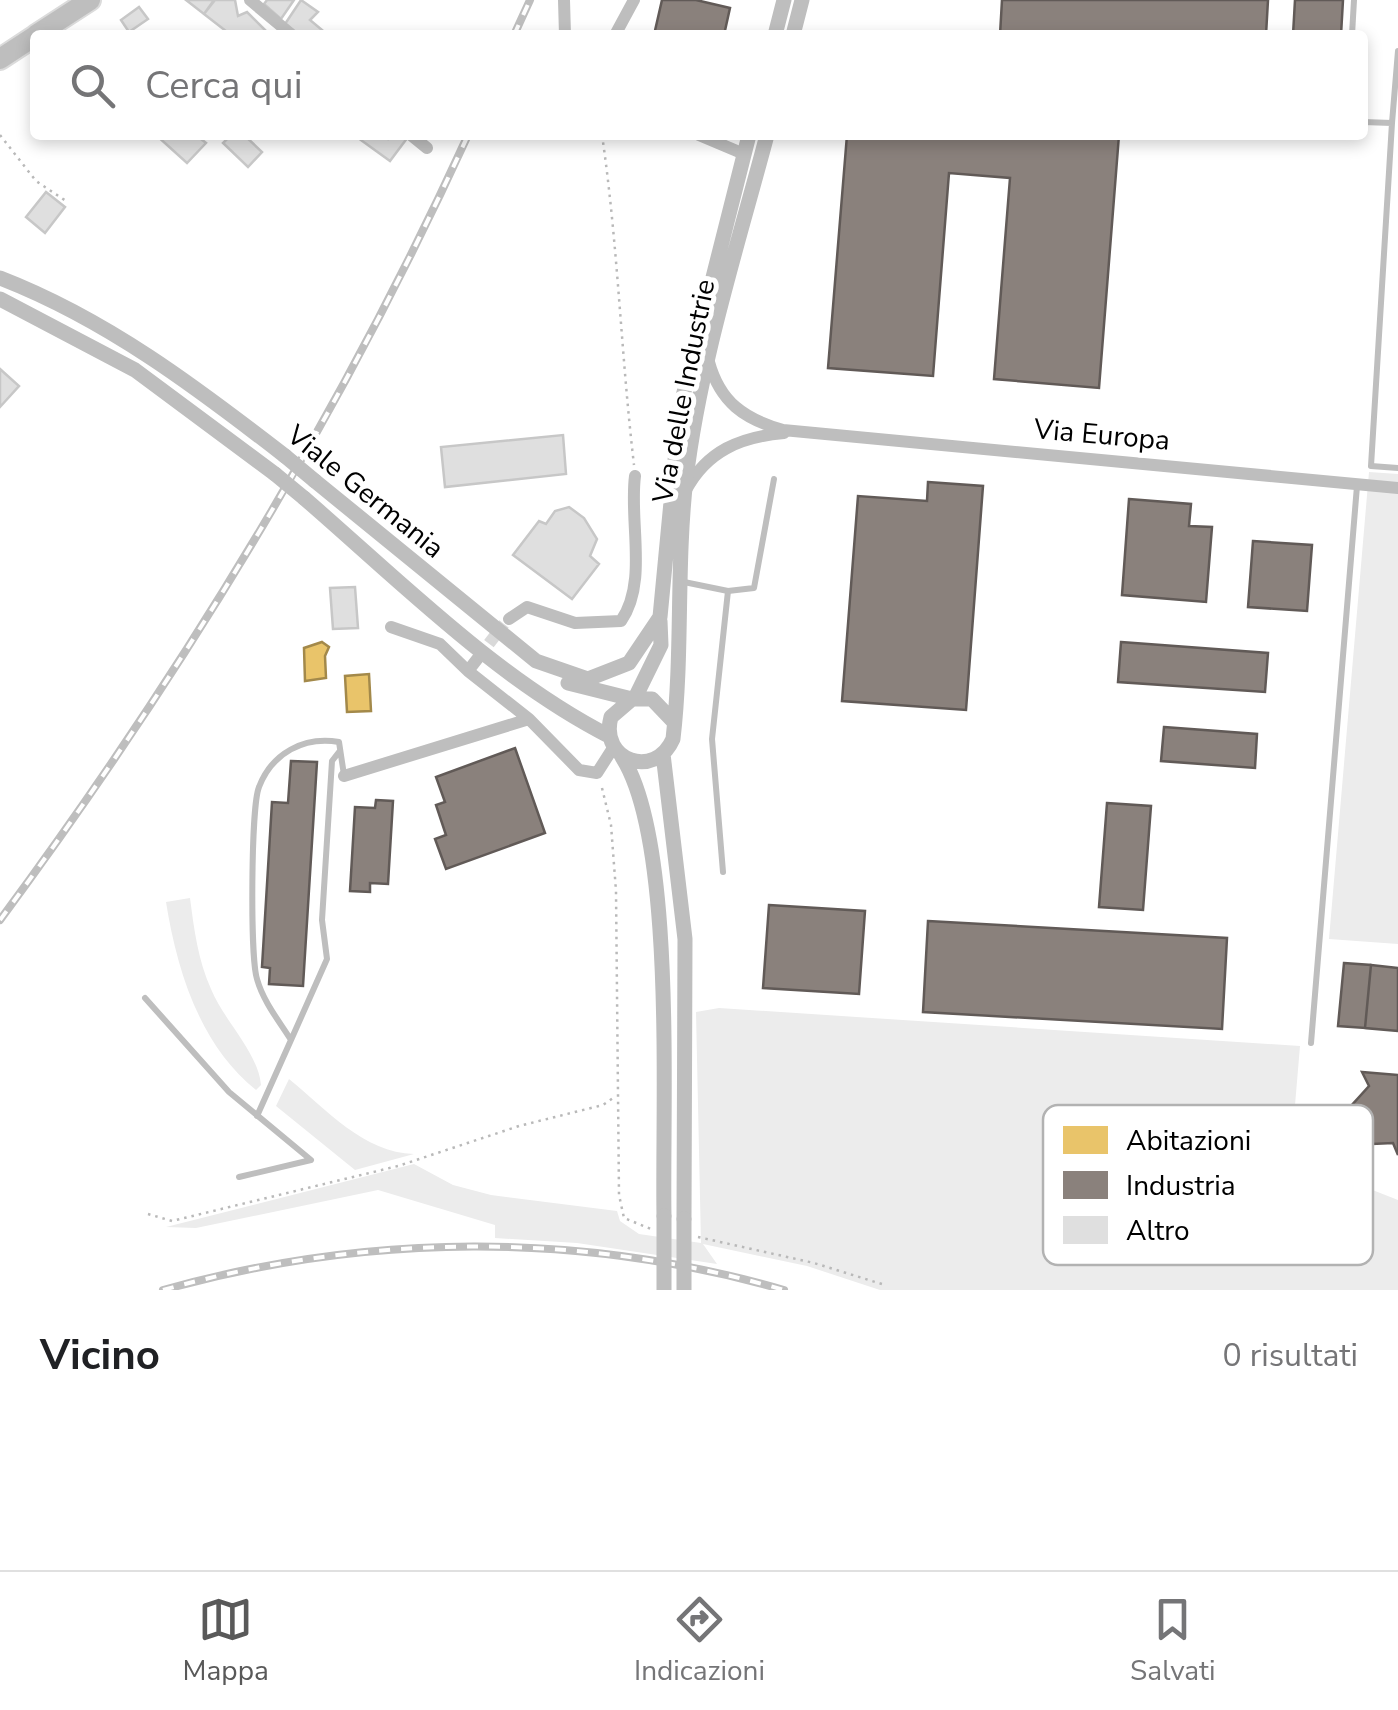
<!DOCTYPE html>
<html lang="it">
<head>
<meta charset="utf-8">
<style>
	:root { --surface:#fff; --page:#f6f6f6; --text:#202124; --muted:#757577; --line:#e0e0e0; --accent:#595959 }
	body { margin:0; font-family:"Nunito Sans",sans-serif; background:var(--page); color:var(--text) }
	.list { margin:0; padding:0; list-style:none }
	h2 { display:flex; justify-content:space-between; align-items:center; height:130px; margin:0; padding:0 40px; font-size:42px }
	h2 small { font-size:32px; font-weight:400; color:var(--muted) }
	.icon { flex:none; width:55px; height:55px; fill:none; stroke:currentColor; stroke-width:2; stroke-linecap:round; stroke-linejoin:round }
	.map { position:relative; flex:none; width:1398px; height:1290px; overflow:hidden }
	.search { position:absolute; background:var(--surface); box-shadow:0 5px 15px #0003; left:30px; right:30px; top:30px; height:110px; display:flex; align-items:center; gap:25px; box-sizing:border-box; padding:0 35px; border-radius:10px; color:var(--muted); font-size:38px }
	.sheet { height:280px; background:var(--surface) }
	nav { display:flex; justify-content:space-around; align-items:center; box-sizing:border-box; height:140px; border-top:2px solid var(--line); background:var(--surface); font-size:28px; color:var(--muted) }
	nav a { display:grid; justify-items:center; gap:5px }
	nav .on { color:var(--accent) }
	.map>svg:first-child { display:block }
	.green { fill:#ececec }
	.homes { fill:#e9c46a; stroke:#a3894a; stroke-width:2.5 }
	.industry { fill:#8a817c; stroke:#615a57; stroke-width:2.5 }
	.building { fill:#dfdfdf; stroke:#c7c7c7; stroke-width:2.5 }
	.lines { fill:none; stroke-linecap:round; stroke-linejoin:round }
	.minor-tunnel { stroke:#d9d9d9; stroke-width:12; stroke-dasharray:12 6; stroke-linecap:butt }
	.primary-casing { stroke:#dbdbdb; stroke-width:24 }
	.path { stroke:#b9b9b9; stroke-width:2.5; stroke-dasharray:2.5 5; stroke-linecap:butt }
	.service { stroke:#bebebe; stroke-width:6 }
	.minor { stroke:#bebebe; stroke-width:12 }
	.tertiary { stroke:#bebebe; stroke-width:15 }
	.primary { stroke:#bebebe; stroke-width:20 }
	.rail-casing { stroke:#bebebe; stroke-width:8 }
	.rail { stroke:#fff; stroke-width:4; stroke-dasharray:11; stroke-linecap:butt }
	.tertiary-bridge { stroke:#bebebe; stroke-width:15 }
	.labels { text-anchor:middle; stroke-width:10; stroke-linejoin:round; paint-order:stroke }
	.street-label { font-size:28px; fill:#000; stroke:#fff }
	.key { fill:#fff; stroke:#b2b2b2; stroke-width:2.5 }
	.key-label { font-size:28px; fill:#000 }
</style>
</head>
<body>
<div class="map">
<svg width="1398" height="1290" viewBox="0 0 1398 1290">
	<rect width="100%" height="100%" fill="#fff"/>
	<path class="green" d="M 1369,472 L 1398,474 L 1398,944 L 1329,939 Z
		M 190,898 C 194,929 198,960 211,989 C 224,1021 258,1052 261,1085 L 256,1090 C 200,1045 177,971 166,902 Z
		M 719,1008 L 1300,1046 L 1289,1176 L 1342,1178 L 1398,1200 L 1398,1290 L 880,1290 L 807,1266 L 703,1244 L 717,1264 L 577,1243 L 495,1238 L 495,1225 L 378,1190 L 196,1228 L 166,1227 L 414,1164 L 453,1185 L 491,1195 L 617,1211 L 620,1221 L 639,1234 L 701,1243 L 696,1012 Z
		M 289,1079 C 326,1109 364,1153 414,1154 L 355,1170 L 276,1106 Z"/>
	<path class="homes" d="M 322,642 L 329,647 L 325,656 L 326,678 L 305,681 L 304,648 Z
		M 369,674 L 371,711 L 347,712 L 345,676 Z"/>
	<path class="industry" d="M 662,0 L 696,0 L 730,8 L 724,35 L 654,35 Z
		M 1002,0 L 1268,0 L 1266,35 L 1000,35 Z
		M 1295,0 L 1343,0 L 1341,35 L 1293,35 Z
		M 847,135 L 1119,135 L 1099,388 L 994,379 L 1010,178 L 949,173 L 933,376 L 828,368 Z
		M 928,482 L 983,486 L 966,710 L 842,701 L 858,496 L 927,501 Z
		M 1129,499 L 1191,504 L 1189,526 L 1212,527 L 1206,602 L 1122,595 Z
		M 1253,541 L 1312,545 L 1307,611 L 1248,607 Z
		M 1121,642 L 1268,653 L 1265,692 L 1118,682 Z
		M 1164,727 L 1257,734 L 1255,768 L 1161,761 Z
		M 515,748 L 545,833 L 446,869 L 435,839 L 446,835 L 436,805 L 445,802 L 436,777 Z
		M 291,761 L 317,762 L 303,986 L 269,984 L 270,968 L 262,967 L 272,802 L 288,803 Z
		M 376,800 L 393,801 L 388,884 L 370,883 L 370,892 L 350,891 L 355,807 L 375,808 Z
		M 1107,803 L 1151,806 L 1143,910 L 1099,907 Z
		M 769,905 L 865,911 L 859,994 L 763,988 Z
		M 928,921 L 1227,938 L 1222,1029 L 923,1012 Z
		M 1344,963 L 1371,965 L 1365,1028 L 1338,1026 Z
		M 1371,965 L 1398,968 L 1398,1031 L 1365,1028 Z
		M 1362,1072 L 1398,1075 L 1398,1155 L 1393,1143 L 1372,1144 L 1353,1129 L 1351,1106 L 1369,1086 Z"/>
	<path class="building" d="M 186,0 L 214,0 L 204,14 Z
		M 215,0 L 235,0 L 238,16 L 247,12 L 268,33 L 231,35 L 204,14 Z
		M 267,0 L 294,0 L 281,19 L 264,4 Z
		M 301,0 L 318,12 L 310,20 L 328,35 L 299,35 L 285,24 Z
		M 139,7 L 148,19 L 129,32 L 121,20 Z
		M 156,135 L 196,135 L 206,143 L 187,163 Z
		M 231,135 L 244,135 L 262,152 L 248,167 L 223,143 Z
		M 354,135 L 383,135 L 388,139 L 391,135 L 408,137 L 390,161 Z
		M 46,192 L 65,207 L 45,233 L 26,217 Z
		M 0,369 L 19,386 L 0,407 Z
		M 563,435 L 566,474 L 445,487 L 441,447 Z
		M 569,507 L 584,518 L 597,539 L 590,556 L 599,564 L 572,599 L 513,555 L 539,521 L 546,524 L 555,511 Z
		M 355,587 L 358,628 L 333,629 L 330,588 Z"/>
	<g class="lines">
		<path class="minor-tunnel" d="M 478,658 L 504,624"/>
		<defs>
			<path id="primary" d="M 36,35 L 90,0
				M 0,59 L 35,36"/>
		</defs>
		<use href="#primary" class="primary-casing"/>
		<path class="path" d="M 0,135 L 36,181 L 66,201
			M 145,135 L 148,137
			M 602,135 C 618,244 621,355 634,465
			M 602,788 L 611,825 L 616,891 L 619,1195 L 624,1218 L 651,1229
			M 148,1214 L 172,1221 L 398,1166 L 519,1126 L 603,1105 L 616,1096
			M 698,1237 L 814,1263 L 885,1285"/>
		<path class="service" d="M 1352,35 L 1354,0
			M 1363,122 L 1392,123 L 1371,466 L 1398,468
			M 1392,123 L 1398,51
			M 684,582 L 728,591
			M 723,872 L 712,739 L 728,591 L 754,588 L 774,479
			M 145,998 L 229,1092 L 311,1160 L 239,1177
			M 291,1040 L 327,959 L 322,920 L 332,761 L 339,752
			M 1311,1043 L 1357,486
			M 257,1116 L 291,1040 C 279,1021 263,1001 257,979 C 250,957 251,806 259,787 C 272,753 304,736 339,742 L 344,775"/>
		<path class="minor" d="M 250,0 L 292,35
			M 564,0 L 565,35
			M 615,35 L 634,0
			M 411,135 L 427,148
			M 699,135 L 744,154
			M 709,362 C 720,402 744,419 783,430 L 1398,488
			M 686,490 C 707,451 740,437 784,433
			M 509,619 L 527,607 L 575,623 L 621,621 C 648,582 629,522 635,476
			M 391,627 L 440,644 L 468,671
			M 478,658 L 468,671 L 529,719
			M 344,776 L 529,719 L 579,770 L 597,773 L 613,748"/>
		<path class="tertiary" d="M 775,35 L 784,0
			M 793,35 L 802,0
			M 0,278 C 106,319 196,387 285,456
			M 0,299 L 135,370 L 275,474
			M 315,481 L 536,661 L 588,679 L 629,663 L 660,617 L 680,408 L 749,135
			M 304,498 C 400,581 496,678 609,736
			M 568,683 L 632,699
			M 635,698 L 661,645 L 660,621
			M 673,721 L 652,699 L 632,699 L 611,717 C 599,761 655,780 673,739 C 683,653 676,565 686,479 C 700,363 737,248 767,135
			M 663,754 L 685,939 L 684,1219
			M 622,757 C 676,841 662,1107 664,1216"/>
		<use href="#primary" class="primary"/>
		<defs>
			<path id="rail" d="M 514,35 L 530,0
				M 0,920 C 182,674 341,413 468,135
				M 163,1290 C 367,1233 580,1231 784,1290"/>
		</defs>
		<use href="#rail" class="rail-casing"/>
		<use href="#rail" class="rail"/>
		<path class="tertiary-bridge" d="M 285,456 L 315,481
			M 275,474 L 304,498
			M 664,1216 L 664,1290
			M 684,1290 L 684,1219"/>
	</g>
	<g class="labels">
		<g class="street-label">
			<text transform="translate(683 391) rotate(-79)" y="10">Via delle Industrie</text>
			<text transform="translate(1102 434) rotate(5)" y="10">Via Europa</text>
			<text transform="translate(366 491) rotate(39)" y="10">Viale Germania</text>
		</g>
	</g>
	<rect x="1043" y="1105" width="330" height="160" rx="15" class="key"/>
	<rect x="1063" y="1126" width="45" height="28" fill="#e9c46a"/>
	<rect x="1063" y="1171" width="45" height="28" fill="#8a817c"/>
	<rect x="1063" y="1216" width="45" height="28" fill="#dfdfdf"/>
	<g class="key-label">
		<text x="1126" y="1150">Abitazioni</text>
		<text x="1126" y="1195">Industria</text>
		<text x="1126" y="1240">Altro</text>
	</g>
</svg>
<div class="search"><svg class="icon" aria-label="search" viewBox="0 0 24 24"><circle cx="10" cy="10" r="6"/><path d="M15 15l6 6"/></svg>Cerca qui</div>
</div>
<section class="sheet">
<h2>Vicino<small>0 risultati</small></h2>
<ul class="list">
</ul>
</section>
<nav>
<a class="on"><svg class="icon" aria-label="map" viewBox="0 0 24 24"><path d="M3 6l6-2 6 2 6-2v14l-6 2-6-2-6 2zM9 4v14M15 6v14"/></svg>Mappa</a>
<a><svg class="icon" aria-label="directions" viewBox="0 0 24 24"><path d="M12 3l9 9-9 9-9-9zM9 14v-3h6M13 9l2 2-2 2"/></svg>Indicazioni</a>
<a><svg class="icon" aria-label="saved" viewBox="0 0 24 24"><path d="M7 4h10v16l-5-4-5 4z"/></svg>Salvati</a>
</nav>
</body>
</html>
